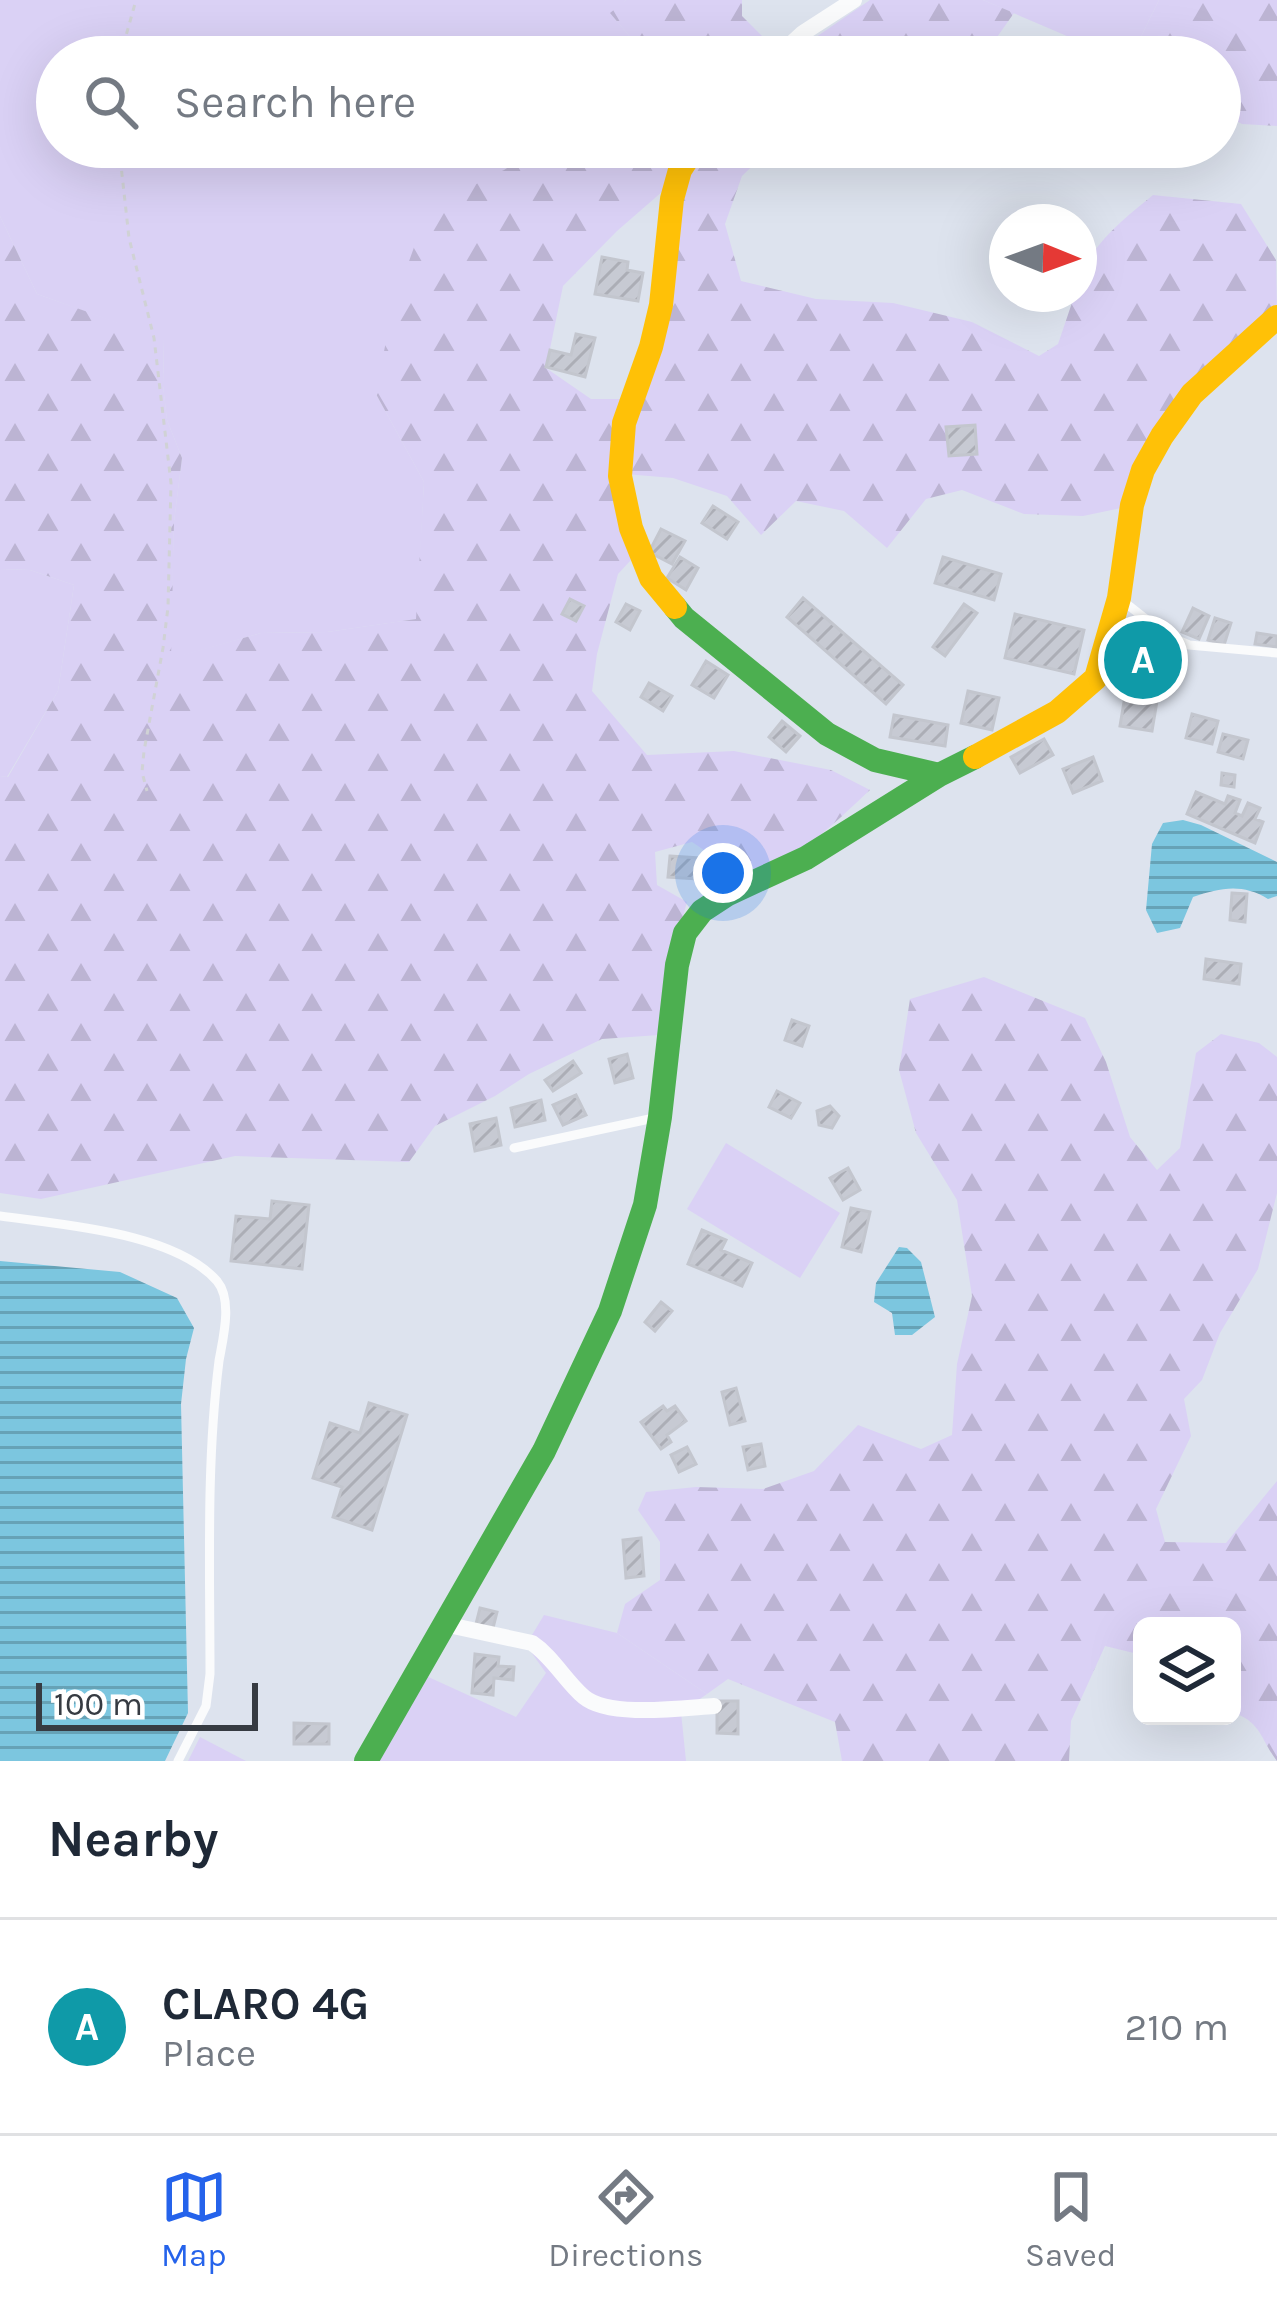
<!DOCTYPE html>
<html lang="en">
<head>
<meta charset="utf-8">
<style>
	:root { --surface:#fff; --page:#f2f2f3; --text:#1f2937; --muted:#747a83; --line:#e0e1e3; --accent:#2563eb }
	body { margin:0; font-family:Karla,sans-serif; background:var(--page); color:var(--text) }
	.controls { position:absolute; right:36px; bottom:36px; display:grid; overflow:hidden; border-radius:18px; box-shadow:0 12px 48px #0002 }
	.controls button { width:108px; height:108px; display:grid; place-items:center; padding:0; border:0; border-bottom:3px solid var(--line); background:var(--surface); color:var(--text); font:60px sans-serif }
	.compass { position:absolute; left:989px; top:204px; width:108px; height:108px; border-radius:50%; background:var(--surface); box-shadow:0 12px 48px #0002; rotate:91deg }
	.scale { position:absolute; left:36px; bottom:30px; width:222px; box-sizing:border-box; padding-left:12px; border:6px solid #363b42; border-top:0; font-size:33px; line-height:42px; white-space:nowrap; color:#363b42; -webkit-text-stroke:9px #fff; paint-order:stroke }
	.you { position:absolute; left:723px; top:873px; width:42px; height:42px; margin:-30px; border:9px solid #fff; border-radius:50%; background:#1a73e8; box-shadow:0 0 0 18px #1a73e833 }
	.badge { display:grid; place-items:center; width:78px; height:78px; border-radius:50%; background:var(--accent); color:#fff; font-size:39px; font-weight:700 }
	.pin { position:absolute; translate:-50% -50%; border:6px solid #fff; box-shadow:0 3px 12px #0006 }
	.list { margin:0; padding:0; list-style:none }
	h2 { display:flex; justify-content:space-between; align-items:center; height:156px; margin:0; padding:0 48px; font-size:51px }
	h2 small { font-size:39px; font-weight:400; color:var(--muted) }
	.list li { display:grid; grid-template-columns:78px 1fr auto; gap:36px; align-items:center; box-sizing:border-box; height:216px; padding:0 48px; border-top:3px solid var(--line) }
	.list b { display:block; font-size:45px; white-space:nowrap }
	.list p { margin:0; font-size:39px; white-space:nowrap; color:var(--muted) }
	.list em { font-size:39px; font-style:normal; color:var(--muted) }
	.icon { flex:none; width:66px; height:66px; fill:none; stroke:currentColor; stroke-width:2; stroke-linecap:round; stroke-linejoin:round }
	.map { position:relative; flex:none; width:1277px; height:1761px; overflow:hidden }
	.search { position:absolute; background:var(--surface); box-shadow:0 12px 48px #0002; left:36px; right:36px; top:36px; height:132px; display:flex; align-items:center; gap:30px; box-sizing:border-box; padding:0 42px; border-radius:66px; color:var(--muted); font-size:45px }
	.sheet { height:372px; background:var(--surface) }
	nav { display:flex; justify-content:space-around; align-items:center; box-sizing:border-box; height:168px; border-top:3px solid var(--line); background:var(--surface); font-size:33px; color:var(--muted) }
	nav a { display:grid; justify-items:center; gap:6px }
	nav .on { color:var(--accent) }
	.map>svg:first-child { display:block }
	.grass { fill:#dad1f5 }
	.forest { fill:url(#forest-firs); fill-rule:evenodd }
	.water { fill:url(#water-rules) }
	.building { fill:url(#building-hatch); stroke:#c3c6ce; stroke-width:3 }
	.lines { fill:none; stroke-linecap:round; stroke-linejoin:round }
	.path { stroke:#d0d2d5; stroke-width:3; stroke-dasharray:6 6; stroke-linecap:butt }
	.lane { stroke:#fafbfc; stroke-width:9 }
	.street { stroke:#fafbfc; stroke-width:16 }
	.fast { stroke:#4caf50; stroke-width:24 }
	.slow { stroke:#ffc107; stroke-width:24 }
</style>
</head>
<body>
<div class="map">
<svg width="1277" height="1761" viewBox="0 0 1277 1761">
	<defs>
		<pattern id="forest-firs" width="22" height="20" patternUnits="userSpaceOnUse" patternTransform="scale(3)"><rect width="22" height="20" fill="#dad1f5"/><path d="M5 1l3.5 6h-7zM16 11l3.5 6h-7z" fill="#bcb4d3"/></pattern>
		<pattern id="water-rules" width="6" height="5" patternUnits="userSpaceOnUse" patternTransform="scale(3)"><rect width="6" height="5" fill="#7cc6df"/><path d="M0 2.5h6" fill="none" stroke="#66a2b6"/></pattern>
		<pattern id="building-hatch" width="6" height="6" patternUnits="userSpaceOnUse" patternTransform="scale(3)"><rect width="6" height="6" fill="#c7cad3"/><path d="M-1 1l2-2M0 6l6-6M5 7l2-2" fill="none" stroke="#acaeb6"/></pattern>
	</defs>
	<rect width="100%" height="100%" fill="#dde3ee"/>
	<path class="grass" d="M 0,0 L 626,0 L 611,14 L 647,57 L 57,57 L 57,147 L 538,147 L 504,170 L 376,394 L 424,482 L 417,619 L 327,632 L 261,633 L 170,659 L 174,522 L 182,458 L 167,420 L 163,385 L 164,340 L 37,294 L 0,216 Z
		M 983,0 L 1159,0 L 1131,57 L 1116,57 Z
		M 0,569 L 30,570 L 74,585 L 58,691 L 7,777 L 0,776 Z
		M 726,1143 L 840,1213 L 800,1278 L 687,1209 Z
		M 544,1615 L 617,1633 L 707,1694 L 681,1712 L 686,1761 L 373,1761 L 424,1675 L 516,1717 L 546,1673 L 526,1645 Z
		M 200,1737 L 246,1761 L 188,1761 Z"/>
	<path class="forest" d="M 626,0 L 742,0 L 742,16 L 783,57 L 647,57 L 610,13 Z
		M 870,0 L 983,0 L 1014,13 L 995,40 L 966,57 L 787,57 Z
		M 1159,0 L 1277,0 L 1277,126 L 1242,124 L 1220,112 L 1220,57 L 1131,57 Z
		M 538,147 L 772,147 L 742,176 L 725,224 L 741,281 L 816,299 L 893,303 L 972,322 L 1039,356 L 1058,344 L 1075,294 L 1079,294 C 1081,250 1123,220 1153,195 L 1241,204 L 1276,260 L 1277,312 L 1239,343 L 1126,507 L 1083,516 L 1024,514 L 962,490 L 926,499 L 887,548 L 844,511 L 796,501 L 761,535 L 727,496 L 673,478 L 625,474 L 644,546 L 618,574 L 597,654 L 592,691 L 647,755 L 734,751 L 831,770 L 870,790 C 838,819 781,881 733,867 C 719,863 705,850 692,842 L 655,852 L 657,885 L 687,902 L 676,941 L 659,1035 L 602,1039 L 529,1074 L 495,1096 L 435,1126 L 409,1162 L 235,1156 L 41,1199 L 0,1193 L 0,776 L 8,777 L 58,691 L 74,585 L 30,570 L 0,569 L 0,216 L 37,294 L 164,339 L 163,385 L 167,420 L 182,458 L 174,522 L 171,658 L 261,633 L 327,632 L 416,619 L 424,482 L 376,394 L 392,309 L 428,208 L 504,170 ZM 686,171 L 634,399 L 591,399 L 546,368 L 563,286 L 617,231 Z
		M 984,977 L 1085,1018 L 1106,1062 L 1130,1137 L 1157,1170 L 1180,1148 L 1196,1053 L 1221,1034 L 1259,1043 L 1277,1057 L 1277,1193 L 1258,1269 L 1220,1333 L 1202,1380 L 1184,1399 L 1191,1436 L 1156,1509 L 1165,1542 L 1226,1543 L 1277,1481 L 1277,1761 C 1261,1741 1262,1722 1232,1712 L 1232,1626 L 1142,1626 L 1142,1655 L 1105,1646 L 1071,1721 L 1069,1761 L 842,1761 L 835,1722 L 728,1679 L 707,1694 L 617,1633 L 625,1604 L 660,1580 L 660,1542 L 638,1510 L 646,1492 L 696,1487 L 763,1489 L 814,1471 L 858,1425 L 921,1449 L 952,1435 L 957,1364 L 972,1296 L 957,1200 L 916,1133 L 899,1070 L 910,999 Z"/>
	<path class="water" d="M 1183,820 L 1201,825 L 1277,862 L 1277,896 L 1268,899 C 1242,883 1220,888 1193,897 L 1180,928 L 1157,933 L 1146,910 L 1152,844 L 1163,823 Z
		M 899,1247 L 907,1248 L 921,1262 L 935,1317 L 912,1335 L 895,1335 L 892,1313 L 874,1302 L 876,1283 Z
		M 0,1261 L 120,1272 L 177,1298 L 194,1328 L 186,1359 L 181,1404 L 188,1713 L 165,1761 L 0,1761 Z"/>
	<path class="building" d="M 602,257 L 628,262 L 627,270 L 643,273 L 638,301 L 595,294 Z
		M 576,334 L 595,338 L 585,377 L 546,367 L 550,350 L 571,355 Z
		M 975,425 L 977,454 L 949,456 L 946,427 Z
		M 713,506 L 738,522 L 727,539 L 702,523 Z
		M 661,529 L 685,541 L 672,564 L 649,552 Z
		M 680,557 L 698,568 L 686,590 L 667,578 Z
		M 943,557 L 1001,574 L 994,600 L 935,583 Z
		M 803,598 L 903,685 L 886,704 L 787,617 Z
		M 570,599 L 584,606 L 576,621 L 562,614 Z
		M 626,604 L 640,611 L 630,630 L 616,622 Z
		M 964,604 L 977,613 L 945,656 L 933,647 Z
		M 1193,608 L 1209,616 L 1199,639 L 1182,632 Z
		M 1015,614 L 1084,630 L 1074,674 L 1005,658 Z
		M 1215,618 L 1231,623 L 1224,645 L 1208,640 Z
		M 1257,633 L 1277,636 L 1277,647 L 1255,644 Z
		M 1132,639 L 1163,648 L 1154,681 L 1123,672 Z
		M 706,661 L 728,675 L 714,698 L 692,685 Z
		M 649,683 L 672,696 L 663,711 L 641,697 Z
		M 968,691 L 999,698 L 992,730 L 961,723 Z
		M 1125,696 L 1157,701 L 1152,731 L 1120,726 Z
		M 1192,714 L 1218,721 L 1212,744 L 1186,738 Z
		M 894,715 L 948,725 L 945,746 L 890,737 Z
		M 782,721 L 800,736 L 786,752 L 769,737 Z
		M 1223,734 L 1248,740 L 1243,759 L 1218,752 Z
		M 1044,739 L 1053,755 L 1020,773 L 1011,757 Z
		M 1093,757 L 1102,781 L 1073,793 L 1063,769 Z
		M 1222,773 L 1235,775 L 1234,787 L 1221,785 Z
		M 1196,792 L 1225,804 L 1228,796 L 1240,800 L 1235,813 L 1242,816 L 1248,803 L 1260,808 L 1255,819 L 1263,822 L 1255,843 L 1187,814 Z
		M 670,856 L 699,858 L 697,879 L 668,877 Z
		M 1232,893 L 1247,894 L 1245,922 L 1230,920 Z
		M 1206,959 L 1241,964 L 1239,984 L 1204,979 Z
		M 792,1020 L 809,1026 L 802,1046 L 785,1040 Z
		M 627,1054 L 633,1078 L 615,1083 L 609,1059 Z
		M 573,1061 L 581,1073 L 553,1091 L 545,1080 Z
		M 777,1091 L 800,1103 L 791,1118 L 769,1107 Z
		M 576,1095 L 586,1115 L 563,1125 L 553,1105 Z
		M 541,1100 L 545,1120 L 515,1127 L 511,1108 Z
		M 830,1106 L 839,1116 L 832,1128 L 819,1125 L 817,1111 Z
		M 496,1118 L 501,1145 L 475,1151 L 470,1124 Z
		M 848,1168 L 860,1190 L 843,1200 L 830,1178 Z
		M 272,1201 L 309,1205 L 302,1269 L 231,1261 L 236,1216 L 270,1219 Z
		M 851,1208 L 870,1212 L 861,1252 L 842,1247 Z
		M 702,1230 L 726,1240 L 721,1250 L 752,1263 L 742,1286 L 688,1264 Z
		M 661,1302 L 672,1311 L 655,1331 L 645,1322 Z
		M 736,1388 L 745,1421 L 730,1425 L 722,1392 Z
		M 369,1403 L 407,1415 L 372,1530 L 333,1517 L 342,1487 L 313,1478 L 330,1423 L 360,1433 Z
		M 663,1406 L 667,1411 L 675,1406 L 686,1421 L 667,1435 L 671,1442 L 661,1449 L 641,1422 Z
		M 761,1444 L 765,1466 L 748,1470 L 743,1447 Z
		M 687,1447 L 696,1464 L 679,1472 L 671,1455 Z
		M 641,1538 L 644,1576 L 626,1578 L 623,1540 Z
		M 480,1608 L 497,1612 L 492,1632 L 475,1628 Z
		M 475,1654 L 499,1657 L 498,1666 L 514,1667 L 513,1680 L 494,1678 L 493,1695 L 472,1693 Z
		M 717,1701 L 738,1701 L 738,1734 L 717,1733 Z
		M 294,1723 L 329,1724 L 329,1744 L 294,1744 Z"/>
	<g class="lines">
		<path class="path" d="M 120,57 L 136,0
			M 119,147 L 129,238 L 154,338 L 171,483 L 168,607 L 163,648 L 144,751 L 142,772 L 147,791"/>
		<path class="lane" d="M 1123,601 L 1166,635 L 1189,645 L 1277,653
			M 514,1148 L 654,1118
			M 0,1216 C 62,1225 174,1232 217,1281 C 233,1300 223,1338 219,1361 C 206,1464 210,1570 210,1674 L 206,1706 L 178,1761"/>
		<path class="street" d="M 777,57 L 803,33 L 854,0
			M 444,1624 L 532,1643 C 553,1657 565,1681 584,1697 C 609,1718 682,1708 714,1706"/>
		<path class="fast" d="M 675,607 L 684,618 L 827,734 L 875,760 L 939,775
			M 366,1761 L 544,1451 L 610,1311 L 645,1205 L 660,1117 L 677,965 L 685,933 L 702,911 L 728,894 L 806,858 L 939,775 L 975,757"/>
		<path class="slow" d="M 675,607 L 651,578 L 631,528 L 620,476 L 624,423 L 651,347 L 661,305 L 672,199 L 680,170 L 695,147
			M 975,757 L 1057,712 L 1096,678 L 1119,598 L 1132,505 L 1143,470 L 1162,436 L 1192,394 L 1277,317"/>
	</g>
</svg>
<div class="controls">
<button><svg class="icon" aria-label="layers" viewBox="0 0 24 24"><path d="M12 4l9 5-9 5-9-5zM3 14l9 5 9-5"/></svg></button>
</div>
<svg class="compass" viewBox="-18 -18 36 36"><path d="M0-13l5 13h-10z" fill="#e53935"/><path d="M0 13l5-13h-10z" fill="#747a83"/></svg>
<div class="scale">100 m</div>
<div class="you"></div>
<div class="pin badge" style="left:1143px;top:660px;background:#0f9aa8">A</div>
<div class="search"><svg class="icon" aria-label="search" viewBox="0 0 24 24"><circle cx="10" cy="10" r="6"/><path d="M15 15l6 6"/></svg>Search here</div>
</div>
<section class="sheet">
<h2>Nearby<small></small></h2>
<ul class="list">
<li><span class="badge" style="background:#0f9aa8">A</span><div><b>CLARO 4G</b><p>Place</p></div><em>210 m</em></li>
</ul>
</section>
<nav>
<a class="on"><svg class="icon" aria-label="map" viewBox="0 0 24 24"><path d="M3 6l6-2 6 2 6-2v14l-6 2-6-2-6 2zM9 4v14M15 6v14"/></svg>Map</a>
<a><svg class="icon" aria-label="directions" viewBox="0 0 24 24"><path d="M12 3l9 9-9 9-9-9zM9 14v-3h6M13 9l2 2-2 2"/></svg>Directions</a>
<a><svg class="icon" aria-label="saved" viewBox="0 0 24 24"><path d="M7 4h10v16l-5-4-5 4z"/></svg>Saved</a>
</nav>
</body>
</html>
